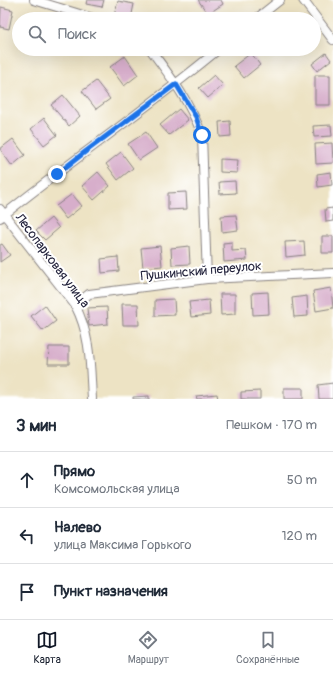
<!DOCTYPE html>
<html lang="ru">
<head>
<meta charset="utf-8">
<style>
	:root { --surface:#fff; --page:#f2f2f3; --text:#1f2937; --muted:#747a83; --line:#e0e1e3; --accent:#111827 }
	body { margin:0; font-family:Pangolin,sans-serif; background:var(--page); color:var(--text) }
	.stop { position:absolute; width:12px; height:12px; margin:-9px; border:3px solid #1a73e8; border-radius:50%; background:#fff }
	.stop.end { background:#1a73e8; border-color:#fff; box-shadow:0 1px 4px #0008 }
	.list { margin:0; padding:0; list-style:none }
	h2 { display:flex; justify-content:space-between; align-items:center; height:52px; margin:0; padding:0 16px; font-size:17px }
	h2 small { font-size:13px; font-weight:400; color:var(--muted) }
	.list li { display:grid; grid-template-columns:26px 1fr auto; gap:12px; align-items:center; box-sizing:border-box; height:56px; padding:0 16px; border-top:1px solid var(--line) }
	.list b { display:block; font-size:15px; white-space:nowrap }
	.list p { margin:0; font-size:13px; white-space:nowrap; color:var(--muted) }
	.list em { font-size:13px; font-style:normal; color:var(--muted) }
	.icon { flex:none; width:22px; height:22px; fill:none; stroke:currentColor; stroke-width:2; stroke-linecap:round; stroke-linejoin:round }
	.map { position:relative; flex:none; width:333px; height:399px; overflow:hidden }
	.search { position:absolute; background:var(--surface); box-shadow:0 4px 16px #0002; left:12px; right:12px; top:12px; height:44px; display:flex; align-items:center; gap:10px; box-sizing:border-box; padding:0 14px; border-radius:22px; color:var(--muted); font-size:15px }
	.sheet { height:220px; background:var(--surface) }
	nav { display:flex; justify-content:space-around; align-items:center; box-sizing:border-box; height:56px; border-top:1px solid var(--line); background:var(--surface); font-size:11px; color:var(--muted) }
	nav a { display:grid; justify-items:center; gap:2px }
	nav .on { color:var(--accent) }
	.map>svg:first-child { display:block }
	.building { fill:#d7aecb }
	.lines { fill:none; stroke-linecap:round; stroke-linejoin:round }
	.street-casing { stroke:#888280; stroke-width:10 }
	.street { stroke:#fff; stroke-width:8 }
	.route { stroke:#1a73e8; stroke-width:5 }
	.labels { text-anchor:middle; stroke-width:4; stroke-linejoin:round; paint-order:stroke }
	.street-label { font-size:13px; fill:#22223b; stroke:#fff }
</style>
</head>
<body>
<div class="map">
<svg width="333" height="399" viewBox="0 0 333 399">
	<rect width="100%" height="100%" fill="#fff"/>
	<filter id="ink" filterUnits="userSpaceOnUse"><feTurbulence type="fractalNoise" baseFrequency=".025" numOctaves="2"/><feDisplacementMap in="SourceGraphic" scale="8" xChannelSelector="R" yChannelSelector="G"/><feConvolveMatrix kernelMatrix="1 2 1 2 8 2 1 2 1" color-interpolation-filters="sRGB"/></filter>
	<filter id="wash" filterUnits="userSpaceOnUse"><feTurbulence type="fractalNoise" baseFrequency=".012" numOctaves="4" result="noise"/><feDisplacementMap in="SourceGraphic" scale="16" xChannelSelector="R" yChannelSelector="G"/><feGaussianBlur stdDeviation="0.9" result="paint"/><feColorMatrix in="noise" values="0 0 0 0 0 0 0 0 0 0 0 0 0 0 0 0 0 1.4 0 .05"/><feComposite in="paint" operator="in"/></filter>
	<g filter="url(#wash)">
		<rect width="100%" height="100%" fill="#ede3c4"/>
		<g id="blocks">
			<path class="building" d="M 87,0 L 104,0 L 102,7 L 86,4 Z
				M 198,0 L 221,0 L 223,4 L 208,14 Z
				M 118,1 L 134,4 L 131,19 L 113,19 Z
				M 1,7 L 13,10 L 9,29 L 0,27 Z
				M 179,12 L 185,19 L 170,19 Z
				M 159,49 L 172,49 L 163,55 Z
				M 266,49 L 276,49 L 270,54 Z
				M 251,53 L 260,65 L 244,78 L 234,66 Z
				M 326,53 L 331,60 L 317,71 L 312,64 Z
				M 125,56 L 138,75 L 124,86 L 110,67 Z
				M 214,75 L 223,85 L 208,98 L 199,88 Z
				M 315,75 L 330,75 L 330,105 L 315,105 Z
				M 96,81 L 110,99 L 96,109 L 82,91 Z
				M 63,95 L 80,116 L 69,126 L 51,105 Z
				M 179,109 L 188,120 L 169,135 L 160,125 Z
				M 44,118 L 57,135 L 44,145 L 31,129 Z
				M 230,121 L 231,136 L 220,137 L 219,122 Z
				M 331,125 L 332,136 L 314,137 L 313,126 Z
				M 146,132 L 157,148 L 139,160 L 128,144 Z
				M 13,139 L 25,155 L 12,166 L 0,149 Z
				M 332,143 L 333,163 L 316,164 L 315,144 Z
				M 121,152 L 133,168 L 118,180 L 106,164 Z
				M 220,159 L 238,160 L 237,173 L 220,172 Z
				M 98,172 L 110,186 L 94,200 L 82,186 Z
				M 331,172 L 332,185 L 318,187 L 317,174 Z
				M 235,181 L 236,193 L 220,194 L 219,182 Z
				M 186,192 L 187,209 L 168,210 L 168,193 Z
				M 72,194 L 82,206 L 66,219 L 56,206 Z
				M 333,208 L 333,221 L 326,222 L 325,209 Z
				M 236,215 L 238,230 L 222,232 L 221,216 Z
				M 51,218 L 59,228 L 45,240 L 36,231 Z
				M 322,236 L 333,236 L 333,253 L 322,253 Z
				M 304,241 L 305,255 L 286,257 L 285,242 Z
				M 232,242 L 232,251 L 246,250 L 247,260 L 224,262 L 223,243 Z
				M 2,244 L 10,255 L 0,262 L 0,245 Z
				M 160,246 L 162,266 L 143,268 L 141,248 Z
				M 189,246 L 190,264 L 172,265 L 171,248 Z
				M 118,257 L 119,271 L 102,273 L 101,259 Z
				M 331,288 L 333,308 L 316,311 L 313,291 Z
				M 268,292 L 269,314 L 253,315 L 252,293 Z
				M 220,294 L 235,294 L 235,314 L 221,315 Z
				M 307,296 L 308,316 L 294,317 L 292,298 Z
				M 174,299 L 175,315 L 155,316 L 155,300 Z
				M 209,300 L 210,315 L 191,317 L 189,302 Z
				M 122,304 L 138,304 L 139,325 L 123,325 Z
				M 45,305 L 56,321 L 43,331 L 31,316 Z
				M 107,307 L 108,324 L 89,326 L 87,308 Z
				M 49,347 L 69,347 L 69,364 L 48,364 Z
				M 333,383 L 333,399 L 319,399 L 318,385 Z
				M 284,388 L 303,388 L 303,399 L 284,399 Z
				M 260,391 L 260,399 L 241,399 L 241,392 Z
				M 217,394 L 218,399 L 197,399 L 196,396 Z
				M 149,396 L 149,399 L 133,399 L 133,397 Z"/>
		</g>
	</g>
	<g filter="url(#ink)">
		<use href="#blocks" fill-opacity="0" stroke="#888280" stroke-width="1"/>
		<g class="lines">
			<defs>
				<path id="street" d="M 34,0 L 96,19
					M 303,0 L 333,40
					M 256,19 L 280,0
					M 150,49 C 171,77 190,102 202,135 L 207,279
					M 0,209 L 75,305 C 91,336 90,365 92,399
					M 0,218 C 72,160 148,108 219,49
					M 75,305 L 89,294 L 207,279 L 333,273"/>
			</defs>
			<use href="#street" class="street-casing"/>
			<use href="#street" class="street"/>
		</g>
	</g>
	<g class="lines" filter="url(#ink)">
		<path class="route" d="M 57,174 L 85,152 L 176,84 L 196,117 L 202,135"/>
	</g>
	<g class="labels">
		<g class="street-label">
			<text transform="translate(53 260) rotate(53)" y="5">Лесопарковая улица</text>
			<text transform="translate(201 270) rotate(-5)" y="5">Пушкинский переулок</text>
		</g>
	</g>
</svg>
<div class="stop" style="left:202px;top:135px"></div>
<div class="stop end" style="left:57px;top:174px"></div>
<div class="search"><svg class="icon" aria-label="search" viewBox="0 0 24 24"><circle cx="10" cy="10" r="6"/><path d="M15 15l6 6"/></svg>Поиск</div>
</div>
<section class="sheet">
<h2>3 мин<small>Пешком · 170 m</small></h2>
<ul class="list">
<li><svg class="icon" aria-label="ahead" viewBox="0 0 24 24"><path d="M12 20V5M6 11l6-6 6 6"/></svg><div><b>Прямо</b><p>Комсомольская улица</p></div><em>50 m</em></li>
<li><svg class="icon" aria-label="left" viewBox="0 0 24 24"><path d="M17 20v-9H6M10 6l-5 5 5 5"/></svg><div><b>Налево</b><p>улица Максима Горького</p></div><em>120 m</em></li>
<li><svg class="icon" aria-label="arrive" viewBox="0 0 24 24"><path d="M6 21V4h12l-3 4 3 4H6"/></svg><div><b>Пункт назначения</b></div></li>
</ul>
</section>
<nav>
<a class="on"><svg class="icon" aria-label="map" viewBox="0 0 24 24"><path d="M3 6l6-2 6 2 6-2v14l-6 2-6-2-6 2zM9 4v14M15 6v14"/></svg>Карта</a>
<a><svg class="icon" aria-label="directions" viewBox="0 0 24 24"><path d="M12 3l9 9-9 9-9-9zM9 14v-3h6M13 9l2 2-2 2"/></svg>Маршрут</a>
<a><svg class="icon" aria-label="saved" viewBox="0 0 24 24"><path d="M7 4h10v16l-5-4-5 4z"/></svg>Сохранённые</a>
</nav>
</body>
</html>
